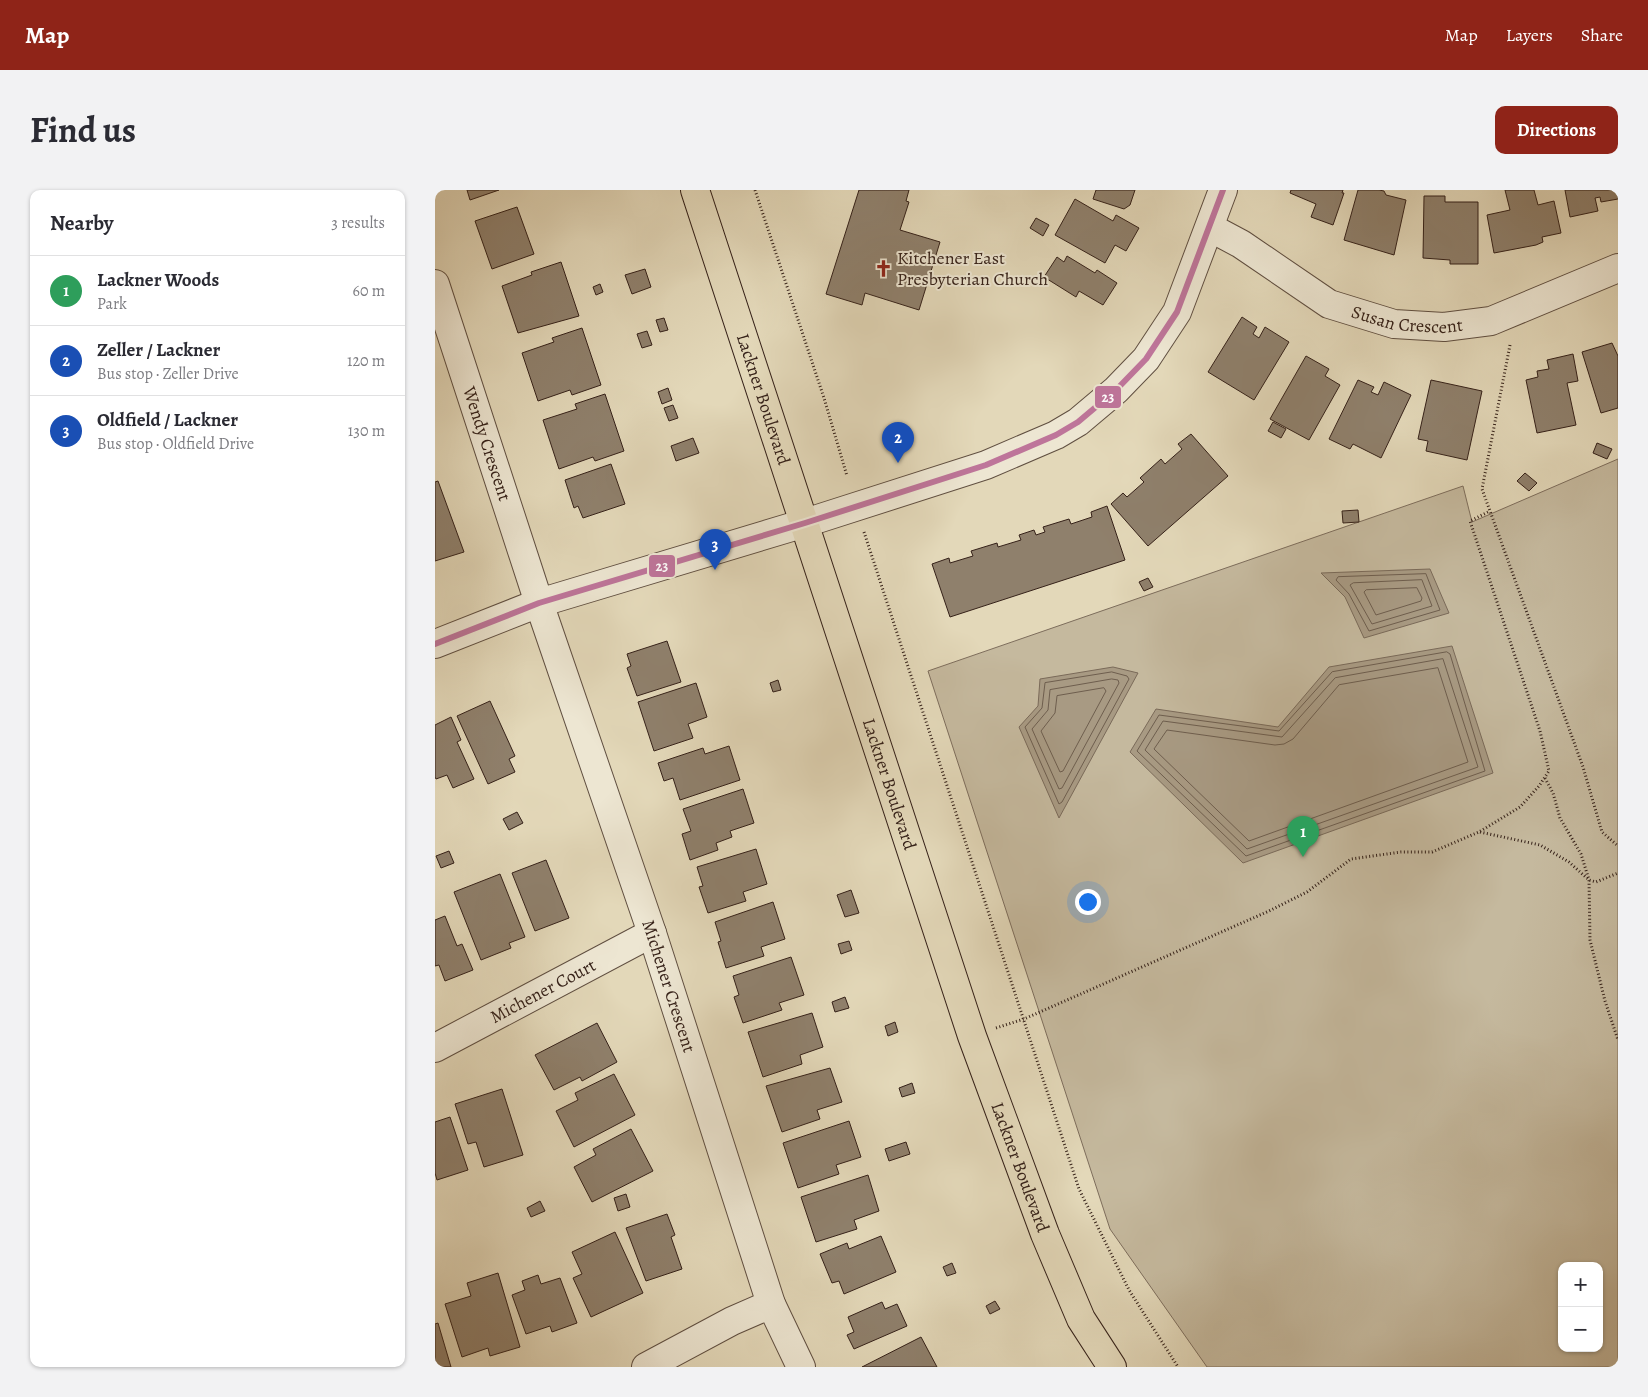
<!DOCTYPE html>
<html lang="en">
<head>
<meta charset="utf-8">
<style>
	:root { --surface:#fff; --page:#f2f2f3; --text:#2b2b33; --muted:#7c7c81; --line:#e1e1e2; --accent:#8f2418 }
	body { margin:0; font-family:Alegreya,serif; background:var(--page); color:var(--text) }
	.controls { position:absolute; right:15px; bottom:15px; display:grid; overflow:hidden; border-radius:10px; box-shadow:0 1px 4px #0004 }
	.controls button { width:45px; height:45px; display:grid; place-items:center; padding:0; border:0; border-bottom:1px solid var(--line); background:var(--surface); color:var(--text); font:25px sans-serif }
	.you { position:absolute; left:652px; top:711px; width:18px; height:18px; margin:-12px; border:4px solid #fff; border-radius:50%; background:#1a73e8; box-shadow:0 0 0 8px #1a73e833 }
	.badge { display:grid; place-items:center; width:32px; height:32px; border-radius:50%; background:var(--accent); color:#fff; font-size:16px; font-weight:700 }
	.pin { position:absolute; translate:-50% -41px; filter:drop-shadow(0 1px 2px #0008) }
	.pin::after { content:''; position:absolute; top:26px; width:18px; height:15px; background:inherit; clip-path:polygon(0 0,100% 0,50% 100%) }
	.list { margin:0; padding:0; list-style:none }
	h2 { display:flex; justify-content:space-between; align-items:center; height:65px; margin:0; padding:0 20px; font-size:21px }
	h2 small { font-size:16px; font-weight:400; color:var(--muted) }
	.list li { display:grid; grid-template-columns:32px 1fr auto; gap:15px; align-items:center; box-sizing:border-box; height:70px; padding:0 20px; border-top:1px solid var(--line) }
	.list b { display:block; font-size:19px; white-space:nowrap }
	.list p { margin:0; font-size:16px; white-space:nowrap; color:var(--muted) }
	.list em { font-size:16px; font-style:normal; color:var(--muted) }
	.map { position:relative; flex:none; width:1183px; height:1177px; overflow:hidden; border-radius:10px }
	header { display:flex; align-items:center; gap:30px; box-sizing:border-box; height:70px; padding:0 25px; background:var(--accent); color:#fff }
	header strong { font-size:24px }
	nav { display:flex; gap:28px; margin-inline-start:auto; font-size:18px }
	.intro { display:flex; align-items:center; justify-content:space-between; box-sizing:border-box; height:120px; padding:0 30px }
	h1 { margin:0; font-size:35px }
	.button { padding:12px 22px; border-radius:10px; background:var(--accent); color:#fff; font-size:18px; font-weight:700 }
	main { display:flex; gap:30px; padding:0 30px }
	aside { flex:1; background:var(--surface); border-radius:10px; box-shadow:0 1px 4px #0004 }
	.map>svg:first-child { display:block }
	.green { fill:#c5b99e; stroke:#7d6d5c; fill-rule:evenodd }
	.water { fill:#a89a83; stroke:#7a6a59 }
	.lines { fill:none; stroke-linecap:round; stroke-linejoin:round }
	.shore { stroke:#6e5e4e; stroke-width:1 }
	.building { fill:#8f806c; stroke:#352119 }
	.minor-casing { stroke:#604f41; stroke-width:30 }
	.major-casing { stroke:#352119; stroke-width:30 }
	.path { stroke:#352119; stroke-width:3; stroke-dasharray:1 2.5; stroke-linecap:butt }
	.minor { stroke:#ede6d2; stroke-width:28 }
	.major { stroke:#e3d8b9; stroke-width:28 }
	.bus-1-casing { stroke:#ede6d2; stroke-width:10 }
	.bus-1 { stroke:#be759a; stroke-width:6 }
	.labels { text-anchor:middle; stroke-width:4; stroke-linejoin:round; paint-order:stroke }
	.poi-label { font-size:18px; fill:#352119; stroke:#ede6d2; text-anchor:start }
	.street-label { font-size:18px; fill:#352119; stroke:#ede6d2 }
	.line-badge { stroke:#ede6d2; stroke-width:2 }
	.badge-label { font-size:14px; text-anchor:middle; font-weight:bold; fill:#fff }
</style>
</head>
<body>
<header>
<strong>Map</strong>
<nav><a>Map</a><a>Layers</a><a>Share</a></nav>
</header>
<div class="intro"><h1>Find us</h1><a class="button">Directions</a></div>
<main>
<aside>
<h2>Nearby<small>3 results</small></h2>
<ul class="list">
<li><span class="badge" style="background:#2e9e5b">1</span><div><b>Lackner Woods</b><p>Park</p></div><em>60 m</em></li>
<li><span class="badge" style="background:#1a4fb4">2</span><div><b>Zeller / Lackner</b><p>Bus stop · Zeller Drive</p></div><em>120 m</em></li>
<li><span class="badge" style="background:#1a4fb4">3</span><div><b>Oldfield / Lackner</b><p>Bus stop · Oldfield Drive</p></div><em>130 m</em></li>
</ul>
</aside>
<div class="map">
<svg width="1183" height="1177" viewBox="0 0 1183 1177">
	<rect width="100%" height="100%" fill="#e3d8b9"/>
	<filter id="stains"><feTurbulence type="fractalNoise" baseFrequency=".004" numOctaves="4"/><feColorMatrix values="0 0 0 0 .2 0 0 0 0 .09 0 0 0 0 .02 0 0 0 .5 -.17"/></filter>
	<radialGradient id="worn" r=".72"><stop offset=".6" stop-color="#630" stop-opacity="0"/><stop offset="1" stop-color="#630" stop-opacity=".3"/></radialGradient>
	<path class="green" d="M 1183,269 L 1183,1177 L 772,1177 L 675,1039 L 493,481 L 1028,296 L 1037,332 ZM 1127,1076 L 1164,1076 L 1164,1158 L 1127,1158 Z"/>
	<path class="water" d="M 995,379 L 1014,423 L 929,448 L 910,407 L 886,383 Z
		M 1017,456 L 1058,583 L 808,673 L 695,562 L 721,519 L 843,537 L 894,477 Z
		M 678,477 L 703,483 L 624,628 L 584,537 L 603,516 L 605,489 Z"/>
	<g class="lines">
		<path class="shore" d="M 991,384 L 1005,420 L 934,441 L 914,404 L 901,390 L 903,387 Z
			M 987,390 L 997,416 L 937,434 L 915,395 L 918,393 Z
			M 982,398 L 987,408 L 986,411 L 941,425 L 929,402 L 931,400 Z
			M 1012,462 L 1015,464 L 1050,581 L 811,666 L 702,561 L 724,525 L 844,541 L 897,482 Z
			M 1008,469 L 1043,577 L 812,659 L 710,560 L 728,531 L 847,547 L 900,488 Z
			M 1003,478 L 1033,572 L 814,651 L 719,559 L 732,540 L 840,555 L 849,554 L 858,549 L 904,495 Z
			M 677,482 L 692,486 L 694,489 L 627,612 L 624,614 L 590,537 L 607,518 L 610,493 Z
			M 677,489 L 683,490 L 684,493 L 627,598 L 624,599 L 597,539 L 613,520 L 615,500 Z
			M 669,498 L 671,501 L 628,581 L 625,582 L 606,541 L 620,523 L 622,506 Z"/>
	</g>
	<path class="building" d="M 32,0 L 64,0 L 35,10 Z
		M 424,0 L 474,0 L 471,11 L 474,12 L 465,40 L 505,52 L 484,120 L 430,103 L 427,115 L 391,104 Z
		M 661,0 L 700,0 L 695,15 L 689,19 L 658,9 Z
		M 856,0 L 908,0 L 907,3 L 909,3 L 898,35 L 876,27 L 881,14 L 855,3 Z
		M 923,0 L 944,0 L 949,1 L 951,5 L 971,10 L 959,65 L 909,50 Z
		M 1070,0 L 1099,0 L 1103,15 L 1119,11 L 1126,43 L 1107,47 L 1108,52 L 1101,55 L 1059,63 L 1052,25 L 1075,20 Z
		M 1130,0 L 1182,0 L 1183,9 L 1166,12 L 1165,7 L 1160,8 L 1163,21 L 1135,27 Z
		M 989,6 L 1010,6 L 1010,12 L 1043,12 L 1043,74 L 1015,74 L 1015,70 L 988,68 Z
		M 640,9 L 678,31 L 681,25 L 704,38 L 691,61 L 680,55 L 670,73 L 620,45 Z
		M 82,17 L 99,64 L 57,79 L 40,31 Z
		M 601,28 L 614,35 L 608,46 L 595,38 Z
		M 632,66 L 660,83 L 662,80 L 682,93 L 668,115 L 644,101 L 641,107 L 609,87 L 622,67 L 629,72 Z
		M 126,72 L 144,126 L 83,143 L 67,96 L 97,85 L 96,82 Z
		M 210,79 L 216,97 L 197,104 L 190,85 Z
		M 165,94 L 168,102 L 161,105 L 158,97 Z
		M 807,127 L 822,137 L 818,144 L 824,148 L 830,137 L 854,152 L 819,210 L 773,182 Z
		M 229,128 L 233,140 L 225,142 L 221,130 Z
		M 147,138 L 166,195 L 137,205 L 135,200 L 103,211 L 87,163 L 119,152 L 117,148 Z
		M 212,141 L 217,155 L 207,158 L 202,144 Z
		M 1177,153 L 1183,166 L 1183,218 L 1166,223 L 1147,162 Z
		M 1138,164 L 1143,191 L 1132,193 L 1141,235 L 1102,243 L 1091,190 L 1103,187 L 1102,181 L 1114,179 L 1112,170 Z
		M 871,166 L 894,179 L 890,186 L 905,195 L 874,250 L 835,229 Z
		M 923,190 L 939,197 L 936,202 L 943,205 L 949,192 L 976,205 L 946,268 L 918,254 L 915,259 L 894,249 Z
		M 996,190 L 1047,201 L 1032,270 L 991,261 L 993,251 L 983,249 Z
		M 233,198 L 237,210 L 227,214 L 223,202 Z
		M 170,204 L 189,261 L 160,271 L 158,267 L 124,279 L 108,230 L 142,219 L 140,214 Z
		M 238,215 L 243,228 L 234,231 L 229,218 Z
		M 838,232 L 851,239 L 846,248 L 833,241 Z
		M 756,244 L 793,286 L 713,356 L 676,314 L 688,303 L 692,307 L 709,292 L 705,288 L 726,269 L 730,274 L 747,259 L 743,254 Z
		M 258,248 L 264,263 L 241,271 L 236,256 Z
		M 1162,253 L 1177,259 L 1172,269 L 1158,263 Z
		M 176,274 L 190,314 L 148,328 L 143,316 L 139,318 L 130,290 Z
		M 1090,283 L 1102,293 L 1094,301 L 1082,291 Z
		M 3,291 L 29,362 L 0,371 L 0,292 Z
		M 672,316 L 690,370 L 515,427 L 497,374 L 514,368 L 515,373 L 538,366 L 536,361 L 562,353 L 563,357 L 586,350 L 584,345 L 599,340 L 601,345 L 610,342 L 608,337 L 634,329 L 636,334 L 657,327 L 656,322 Z
		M 923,320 L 924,332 L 908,333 L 907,321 Z
		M 713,388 L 718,397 L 709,401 L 704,392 Z
		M 232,451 L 246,492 L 202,506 L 192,478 L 196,476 L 192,464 Z
		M 343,490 L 346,500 L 338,502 L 335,493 Z
		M 261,493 L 272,527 L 253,534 L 258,548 L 219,561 L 203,512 Z
		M 55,511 L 80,566 L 74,569 L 80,582 L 53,594 L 22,526 Z
		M 16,527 L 26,550 L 22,552 L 39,589 L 18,598 L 12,585 L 1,589 L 0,587 L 0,535 Z
		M 294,556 L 305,590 L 245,610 L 238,588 L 229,591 L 223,573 L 268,558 L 270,564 Z
		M 308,599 L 319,633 L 295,641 L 297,647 L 281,653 L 283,660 L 255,670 L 247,644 L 256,641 L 248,619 Z
		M 82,622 L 88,633 L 74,640 L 68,629 Z
		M 321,659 L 332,694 L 308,702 L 311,711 L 273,723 L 264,697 L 268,696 L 262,677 Z
		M 14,661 L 19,673 L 6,678 L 1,666 Z
		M 111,670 L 134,728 L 100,741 L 77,683 Z
		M 65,684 L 90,747 L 74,753 L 76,758 L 46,770 L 19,702 Z
		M 416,700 L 424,723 L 410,727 L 402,705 Z
		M 338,712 L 350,749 L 326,757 L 329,766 L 291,778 L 283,752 L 286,751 L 280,732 Z
		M 10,726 L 22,756 L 27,754 L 38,780 L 10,791 L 4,775 L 0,776 L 0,730 Z
		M 414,751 L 417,760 L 406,764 L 403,754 Z
		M 356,767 L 369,805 L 344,813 L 347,820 L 308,833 L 299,807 L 304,805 L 298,786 Z
		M 410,807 L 414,818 L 400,822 L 397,812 Z
		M 377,823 L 388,857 L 365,865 L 367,874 L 328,887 L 313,842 Z
		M 460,832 L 463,842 L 453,846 L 450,836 Z
		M 162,833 L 182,872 L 147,891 L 145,887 L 119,900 L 100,865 Z
		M 395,878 L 407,912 L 382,920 L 385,929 L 347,942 L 331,896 Z
		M 179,884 L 200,925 L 139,957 L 121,921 L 143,910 L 140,903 Z
		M 477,893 L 480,903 L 467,907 L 464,898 Z
		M 67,899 L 88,965 L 49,977 L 41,952 L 33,954 L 20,914 Z
		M 15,927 L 33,980 L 2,990 L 0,983 L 0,932 Z
		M 414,931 L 426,967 L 401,975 L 404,984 L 363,998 L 348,953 Z
		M 196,939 L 218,981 L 157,1012 L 139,977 L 161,965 L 158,959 Z
		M 471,952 L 475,964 L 454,971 L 450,959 Z
		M 433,985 L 444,1021 L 419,1030 L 422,1039 L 381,1052 L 366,1007 Z
		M 191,1004 L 195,1017 L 183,1021 L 179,1008 Z
		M 105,1011 L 110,1021 L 96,1027 L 92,1018 Z
		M 232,1024 L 240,1045 L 236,1047 L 247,1079 L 211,1091 L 191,1038 Z
		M 180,1042 L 208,1103 L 156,1127 L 138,1088 L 147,1084 L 137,1062 Z
		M 446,1046 L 461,1082 L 409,1104 L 404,1091 L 397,1093 L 385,1064 L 412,1053 L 414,1059 Z
		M 517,1073 L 521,1083 L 512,1086 L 508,1077 Z
		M 63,1083 L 85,1157 L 55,1166 L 53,1158 L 27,1167 L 10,1114 L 36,1106 L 32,1093 Z
		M 103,1085 L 106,1094 L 125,1088 L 142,1133 L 117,1142 L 115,1136 L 91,1144 L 77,1105 L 90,1100 L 87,1091 Z
		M 560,1111 L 565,1119 L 555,1124 L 551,1116 Z
		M 447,1112 L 450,1119 L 462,1114 L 472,1136 L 419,1159 L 412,1145 L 419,1142 L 413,1127 Z
		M 3,1133 L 16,1177 L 0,1177 L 0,1134 Z
		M 486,1147 L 502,1177 L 427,1177 Z"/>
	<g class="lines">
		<defs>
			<g id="minor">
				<path id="s1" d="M 776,38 L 806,54 L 894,114 L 959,134 L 1009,137 L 1056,131 L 1183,78"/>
				<path id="s2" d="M 0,94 L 104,413 L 217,743 L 336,1114 L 366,1177"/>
				<path d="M 0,454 L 104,413 L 370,333 L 551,275 L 621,245 L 643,232 L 681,200 L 711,169 L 742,122 L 788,0"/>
				<path id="s3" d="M 0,858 L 217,743"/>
				<path d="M 211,1177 L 297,1131 L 336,1114"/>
			</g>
			<g id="major">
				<path id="s4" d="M 260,0 L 537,846 L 610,1044 L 646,1129 L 677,1177"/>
			</g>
		</defs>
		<use href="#minor" class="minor-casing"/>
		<use href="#major" class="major-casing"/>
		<path class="path" d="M 320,0 L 389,208 L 412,286
			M 1075,155 L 1047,299 L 1148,577 L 1167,642 L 1183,656
			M 429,342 L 644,999 L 694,1100 L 743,1177
			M 1110,588 L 1118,603 L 1125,628 L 1146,664 L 1154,690 L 1155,750 L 1170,811 L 1183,850
			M 1045,642 L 1105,655 L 1134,672 L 1154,690 L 1161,692 L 1183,683
			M 561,838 L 589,829 L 834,721 L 872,702 L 916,669 L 966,662 L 997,662 L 1044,642 L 1085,617 L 1104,596 L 1114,581 L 1105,541 L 1035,331 L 1055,321"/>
		<use href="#minor" class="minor"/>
		<use href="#major" class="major"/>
		<defs>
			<path id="bus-1" d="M 0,454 L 104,413 L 370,333 L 551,275 L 621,245 L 643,232 L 681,200 L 711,169 L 742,122 L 788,0"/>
		</defs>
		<use href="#bus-1" class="bus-1-casing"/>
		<use href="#bus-1" class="bus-1"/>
	</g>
	<defs>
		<symbol id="church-bare" viewBox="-9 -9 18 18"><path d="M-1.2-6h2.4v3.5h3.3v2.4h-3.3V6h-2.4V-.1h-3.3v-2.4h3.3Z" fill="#8f2418" stroke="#ede6d2" stroke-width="2.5" paint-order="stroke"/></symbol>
	</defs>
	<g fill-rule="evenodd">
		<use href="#church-bare" x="436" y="66" width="25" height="25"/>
	</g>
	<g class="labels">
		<g class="poi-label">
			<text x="462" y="74">Kitchener East<tspan x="462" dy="21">Presbyterian Church</tspan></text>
		</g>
		<g class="street-label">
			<text dy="6" stroke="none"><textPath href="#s1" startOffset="221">Susan Crescent</textPath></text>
			<text dy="6" stroke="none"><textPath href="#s4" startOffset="220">Lackner Boulevard</textPath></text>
			<text dy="6" stroke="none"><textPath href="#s2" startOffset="168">Wendy Crescent</textPath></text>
			<text dy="6" stroke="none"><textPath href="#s4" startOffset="625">Lackner Boulevard</textPath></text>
			<text dy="6" stroke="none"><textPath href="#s2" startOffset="740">Michener Crescent</textPath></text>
			<text dy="6" stroke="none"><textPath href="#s3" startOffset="122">Michener Court</textPath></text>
			<text dy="6" stroke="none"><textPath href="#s4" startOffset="1030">Lackner Boulevard</textPath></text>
		</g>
	</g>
	<g class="line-badge">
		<rect x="659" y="195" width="28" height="24" rx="5" fill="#be759a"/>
		<rect x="213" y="364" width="28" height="24" rx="5" fill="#be759a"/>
	</g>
	<g class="badge-label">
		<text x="673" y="212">23</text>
		<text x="227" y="381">23</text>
	</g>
	<rect width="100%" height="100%" filter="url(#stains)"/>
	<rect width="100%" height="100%" fill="url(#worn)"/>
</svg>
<div class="controls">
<button>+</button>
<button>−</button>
</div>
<div class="you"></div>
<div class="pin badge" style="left:868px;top:667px;background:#2e9e5b">1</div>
<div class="pin badge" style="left:463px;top:273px;background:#1a4fb4">2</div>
<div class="pin badge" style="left:280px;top:380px;background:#1a4fb4">3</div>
</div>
</main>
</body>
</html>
